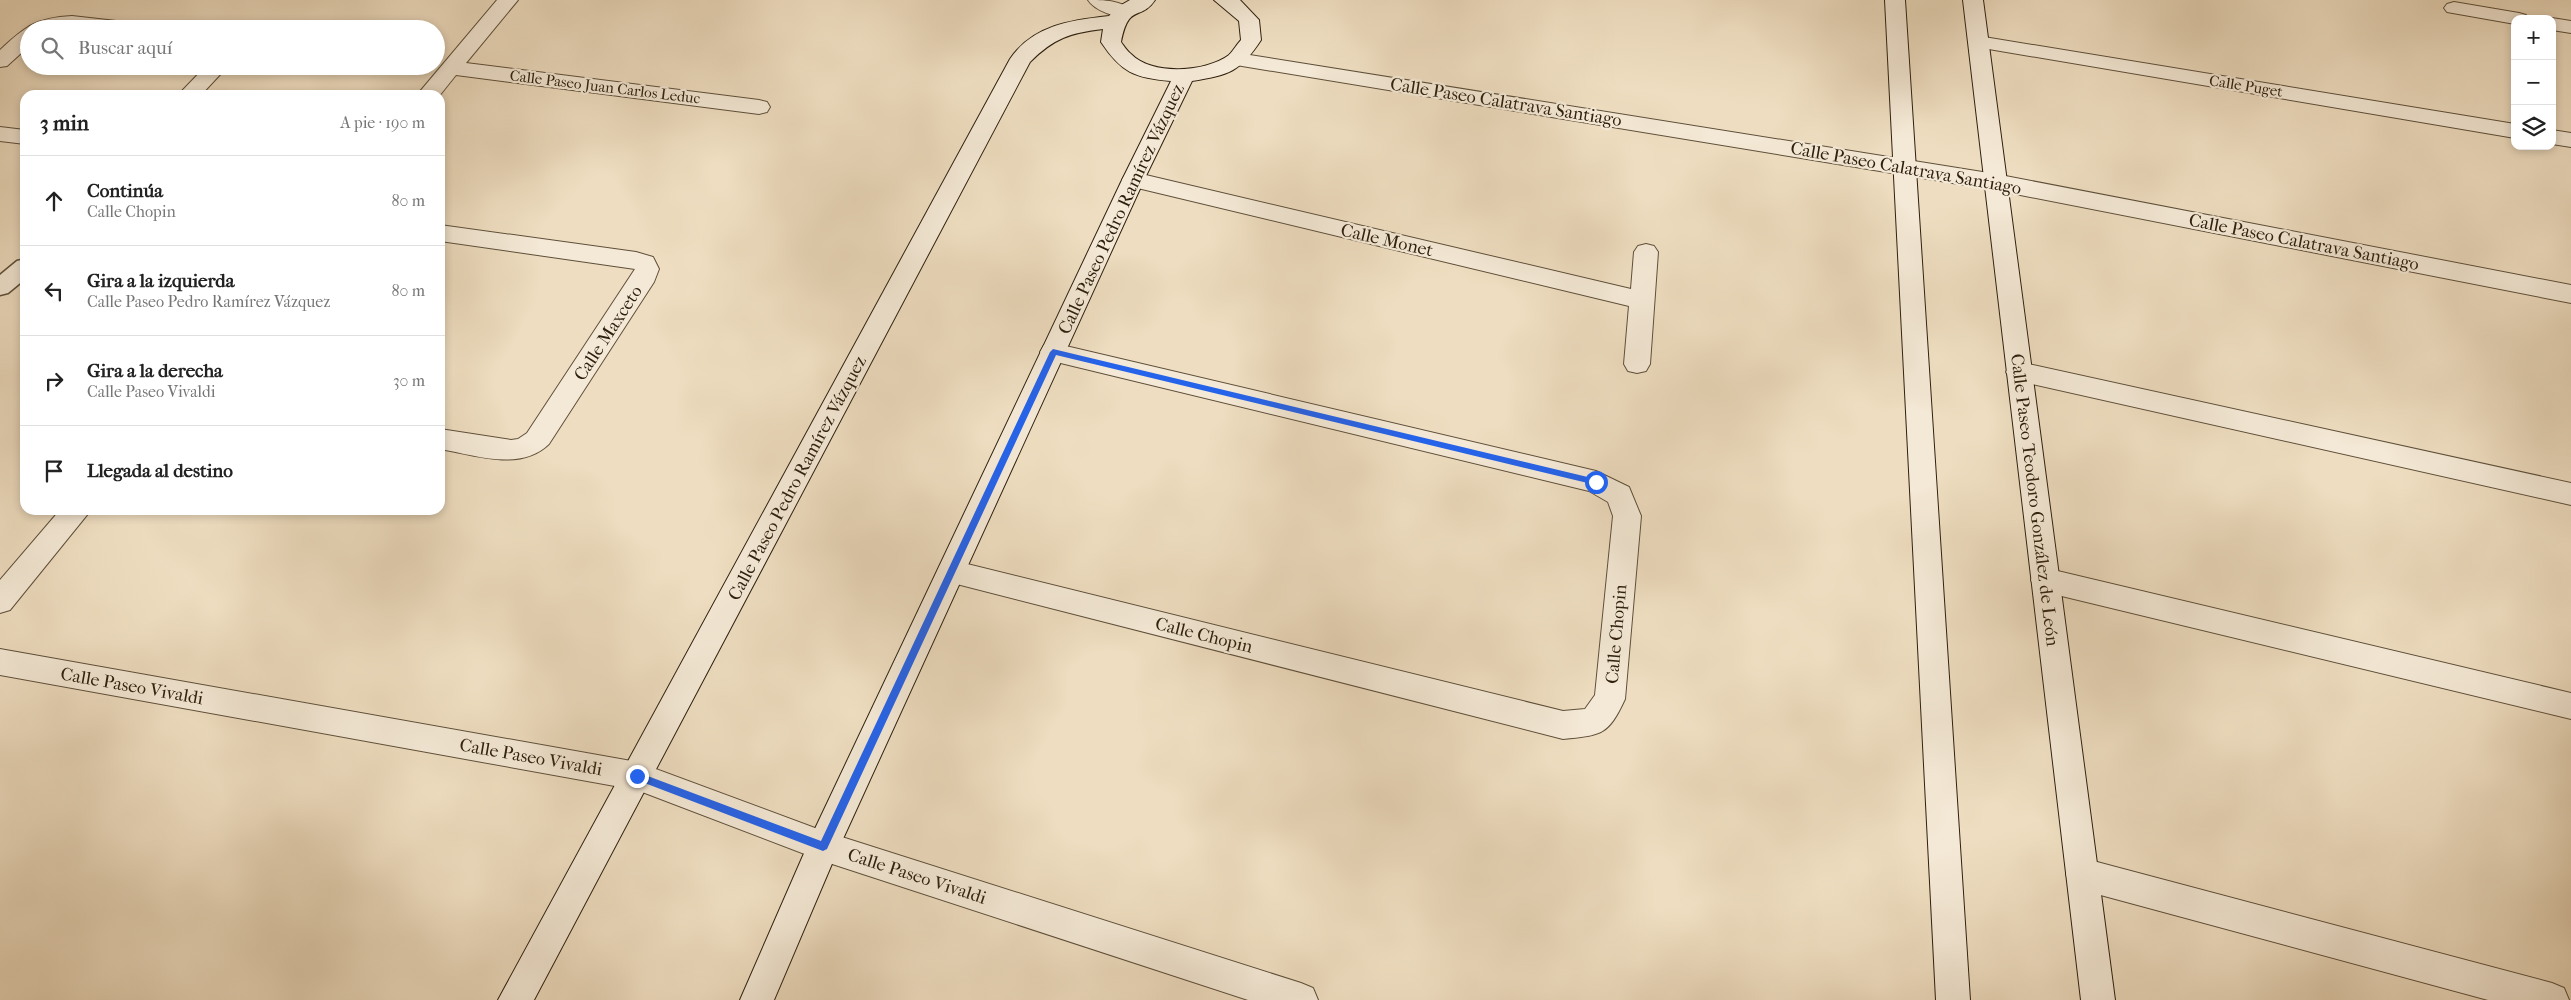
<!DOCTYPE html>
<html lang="es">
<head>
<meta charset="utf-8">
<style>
	:root { --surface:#fff; --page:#f6f6f6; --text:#222; --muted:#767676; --line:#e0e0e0 }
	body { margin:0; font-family:"IM FELL French Canon",serif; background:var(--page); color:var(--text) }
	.controls { position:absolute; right:15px; top:15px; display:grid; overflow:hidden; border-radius:10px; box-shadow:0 2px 8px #0003 }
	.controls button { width:45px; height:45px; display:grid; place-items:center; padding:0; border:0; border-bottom:1px solid var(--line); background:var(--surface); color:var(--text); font:25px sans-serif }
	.stop { position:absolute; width:15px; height:15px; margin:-11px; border:4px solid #2563eb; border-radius:50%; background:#fff }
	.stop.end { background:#2563eb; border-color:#fff; box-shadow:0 1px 5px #0008 }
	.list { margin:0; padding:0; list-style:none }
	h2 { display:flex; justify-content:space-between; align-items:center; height:65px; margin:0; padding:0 20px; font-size:21px }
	h2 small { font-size:16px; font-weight:400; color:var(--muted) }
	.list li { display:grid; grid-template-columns:32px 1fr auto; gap:15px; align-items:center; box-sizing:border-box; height:90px; padding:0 20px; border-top:1px solid var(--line) }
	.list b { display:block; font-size:19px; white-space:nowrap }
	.list p { margin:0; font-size:16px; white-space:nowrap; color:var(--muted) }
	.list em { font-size:16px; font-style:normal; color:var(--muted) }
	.icon { flex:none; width:28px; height:28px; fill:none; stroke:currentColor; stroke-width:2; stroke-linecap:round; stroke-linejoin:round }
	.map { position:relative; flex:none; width:2571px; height:1000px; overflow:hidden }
	.search { position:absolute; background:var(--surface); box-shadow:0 2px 8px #0003; left:20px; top:20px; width:425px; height:55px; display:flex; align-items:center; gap:12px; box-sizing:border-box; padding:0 18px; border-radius:28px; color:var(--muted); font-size:19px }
	.panel { position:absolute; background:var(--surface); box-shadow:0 2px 8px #0003; left:20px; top:90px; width:425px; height:425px; border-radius:15px }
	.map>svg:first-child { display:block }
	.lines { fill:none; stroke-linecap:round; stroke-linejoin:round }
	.lane-casing { stroke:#5e4f3a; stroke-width:3 }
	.street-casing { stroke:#5e4f3a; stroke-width:2 }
	.secondary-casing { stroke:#2e200e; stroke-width:2 }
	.lane { fill:#f4e9d6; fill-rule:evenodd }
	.street { fill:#f4e9d6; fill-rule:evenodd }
	.secondary { fill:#f4e9d6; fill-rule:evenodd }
	.route { fill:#2563eb }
	.labels { text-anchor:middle; stroke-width:4.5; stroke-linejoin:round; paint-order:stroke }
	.far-street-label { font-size:15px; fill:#2e200e; stroke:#f4e9d6 }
	.street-label { font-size:18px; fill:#2e200e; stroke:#f4e9d6 }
</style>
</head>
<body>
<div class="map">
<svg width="2571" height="1000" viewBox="0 0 2571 1000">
	<rect width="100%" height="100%" fill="#eeddc0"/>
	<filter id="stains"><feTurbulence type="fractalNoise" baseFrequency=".004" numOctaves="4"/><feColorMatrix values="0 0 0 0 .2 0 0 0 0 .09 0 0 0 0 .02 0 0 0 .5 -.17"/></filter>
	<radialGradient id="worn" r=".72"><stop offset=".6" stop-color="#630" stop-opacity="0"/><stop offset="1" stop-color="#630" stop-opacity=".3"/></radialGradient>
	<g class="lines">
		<defs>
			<path id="lane" d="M 25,259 L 25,279 L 8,293 L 0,295 L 0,275 L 17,261 Z"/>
			<path id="street" d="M 497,0 L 518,0 L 466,63 L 759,100 L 767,102 L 770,107 L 767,112 L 759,114 L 456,75 L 440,95 L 417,95 Z
				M 1088,0 C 1103,0 1123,0 1133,12 L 1130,16 C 1118,19 1095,11 1088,0 Z
				M 2454,2 L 2519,13 L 2526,15 L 2529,19 L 2515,19 L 2515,24 L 2447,12 L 2444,8 L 2447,4 Z
				M 72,16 L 134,23 L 141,25 L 144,29 L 29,29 L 29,46 L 7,66 L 0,67 L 0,50 C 26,26 36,18 72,16 Z
				M 2552,18 L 2571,21 L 2571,33 L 2552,30 L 2552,19 L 2548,19 Z
				M 1978,36 L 2515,124 L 2515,138 L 1971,46 L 1968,42 L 1971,38 Z
				M 1237,53 L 1995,174 L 2571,285 L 2571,303 L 1995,190 L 1230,64 L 1226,59 L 1230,54 Z
				M 206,66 L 228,66 L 201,95 L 178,95 Z
				M 0,127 L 25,130 L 25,144 L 0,141 Z
				M 2552,130 L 2571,133 L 2571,147 L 2552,144 Z
				M 1133,172 L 1631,289 L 1634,252 L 1638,246 L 1646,244 L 1654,246 L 1658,252 L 1650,364 L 1646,371 L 1637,373 L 1628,371 L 1624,364 L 1629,306 L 1125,185 L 1122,180 L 1125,175 Z
				M 440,225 L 636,252 L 653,257 L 659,269 L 654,282 L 549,444 C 520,472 475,455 440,449 L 440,429 L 511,440 L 518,439 L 527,433 L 635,269 L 440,241 Z
				M 1053,343 L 1596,471 L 1629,487 L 1641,516 L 1625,699 C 1608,736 1601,735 1563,739 L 941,580 L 937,572 L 941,564 L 951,560 L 1563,711 L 1585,709 L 1595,695 L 1613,516 L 1608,502 L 1589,491 L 1044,359 L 1040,352 L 1044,345 Z
				M 2019,362 L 2571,483 L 2571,505 L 2010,379 L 2006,372 L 2010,365 Z
				M 60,510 L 91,510 L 10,610 L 0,613 L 0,580 Z
				M 2045,568 L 2571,693 L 2571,719 L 2045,592 L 2035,588 L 2031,580 L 2035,572 Z
				M 0,649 L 637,762 L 823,831 L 1301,983 L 1313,988 L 1318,1000 L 1248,1000 L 823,861 L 637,790 L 0,675 Z
				M 2082,858 L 2552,983 L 2564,988 L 2569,1000 L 2488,1000 L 2082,890 L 2070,885 L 2066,874 L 2070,863 Z"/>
			<path id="secondary" d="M 1130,0 L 1155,0 C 1140,22 1129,2 1121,42 C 1124,46 1127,51 1131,54 C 1152,76 1206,72 1229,55 C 1233,51 1237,44 1241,40 L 1239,21 L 1214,0 L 1240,0 L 1259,20 L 1261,40 C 1240,72 1229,75 1192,81 L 1144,180 L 837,852 L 774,1000 L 740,1000 L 812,835 L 1122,180 L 1171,81 C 1134,78 1121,72 1101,42 L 1103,29 C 1070,33 1054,38 1030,62 L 534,1000 L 498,1000 L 1010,59 C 1033,25 1072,20 1109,16 L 1116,8 Z
				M 1885,0 L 1905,0 L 1970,1000 L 1936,1000 Z
				M 1963,0 L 1983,0 L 2115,1000 L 2081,1000 Z"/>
		</defs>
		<use href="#lane" class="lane-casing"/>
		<use href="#street" class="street-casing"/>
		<use href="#secondary" class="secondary-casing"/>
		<use href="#lane" class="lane"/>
		<use href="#street" class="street"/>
		<use href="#secondary" class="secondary"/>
	</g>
	<path class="route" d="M 1053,349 L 1596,479 L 1600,482 L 1596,485 L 1056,355 L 827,849 L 823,851 L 634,779 L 633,776 L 637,772 L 821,841 L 1050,352 Z"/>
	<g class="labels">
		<g class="far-street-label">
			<text transform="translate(2246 86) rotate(9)" y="5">Calle Puget</text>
			<text transform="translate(605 87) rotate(7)" y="5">Calle Paseo Juan Carlos Leduc</text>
		</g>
		<g class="street-label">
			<text transform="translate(1506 102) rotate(9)" y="6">Calle Paseo Calatrava Santiago</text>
			<text transform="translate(1906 168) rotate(10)" y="6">Calle Paseo Calatrava Santiago</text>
			<text transform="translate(1121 209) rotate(-65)" y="6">Calle Paseo Pedro Ramírez Vázquez</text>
			<text transform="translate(1387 240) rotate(13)" y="6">Calle Monet</text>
			<text transform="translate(2304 242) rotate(11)" y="6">Calle Paseo Calatrava Santiago</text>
			<text transform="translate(608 333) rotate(-57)" y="6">Calle Maxceto</text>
			<text transform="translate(797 478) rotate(-62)" y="6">Calle Paseo Pedro Ramírez Vázquez</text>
			<text transform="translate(2035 500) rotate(83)" y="6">Calle Paseo Teodoro González de León</text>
			<text transform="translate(1616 634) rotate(-85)" y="6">Calle Chopin</text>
			<text transform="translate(1204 635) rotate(14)" y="6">Calle Chopin</text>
			<text transform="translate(132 686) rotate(10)" y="6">Calle Paseo Vivaldi</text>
			<text transform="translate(531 757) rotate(10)" y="6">Calle Paseo Vivaldi</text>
			<text transform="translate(917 876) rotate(18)" y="6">Calle Paseo Vivaldi</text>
		</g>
	</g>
	<rect width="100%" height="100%" filter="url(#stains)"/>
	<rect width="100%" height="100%" fill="url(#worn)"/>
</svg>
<div class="controls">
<button>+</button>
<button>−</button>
<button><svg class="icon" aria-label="layers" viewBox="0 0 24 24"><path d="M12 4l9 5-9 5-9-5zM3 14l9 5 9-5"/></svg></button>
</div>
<div class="stop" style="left:1596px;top:482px"></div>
<div class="stop end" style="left:637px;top:776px"></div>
<div class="search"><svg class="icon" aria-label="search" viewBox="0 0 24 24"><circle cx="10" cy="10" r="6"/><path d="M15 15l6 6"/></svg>Buscar aquí</div>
<section class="panel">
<h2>3 min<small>A pie · 190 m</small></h2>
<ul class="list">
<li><svg class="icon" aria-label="ahead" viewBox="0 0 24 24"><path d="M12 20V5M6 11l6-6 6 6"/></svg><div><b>Continúa</b><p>Calle Chopin</p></div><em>80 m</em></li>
<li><svg class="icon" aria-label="left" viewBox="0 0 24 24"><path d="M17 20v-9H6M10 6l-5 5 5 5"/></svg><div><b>Gira a la izquierda</b><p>Calle Paseo Pedro Ramírez Vázquez</p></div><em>80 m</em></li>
<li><svg class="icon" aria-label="right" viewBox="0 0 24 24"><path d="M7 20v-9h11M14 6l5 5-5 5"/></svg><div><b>Gira a la derecha</b><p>Calle Paseo Vivaldi</p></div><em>30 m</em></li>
<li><svg class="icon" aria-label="arrive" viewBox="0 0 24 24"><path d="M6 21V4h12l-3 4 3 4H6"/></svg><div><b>Llegada al destino</b></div></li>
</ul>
</section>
</div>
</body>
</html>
